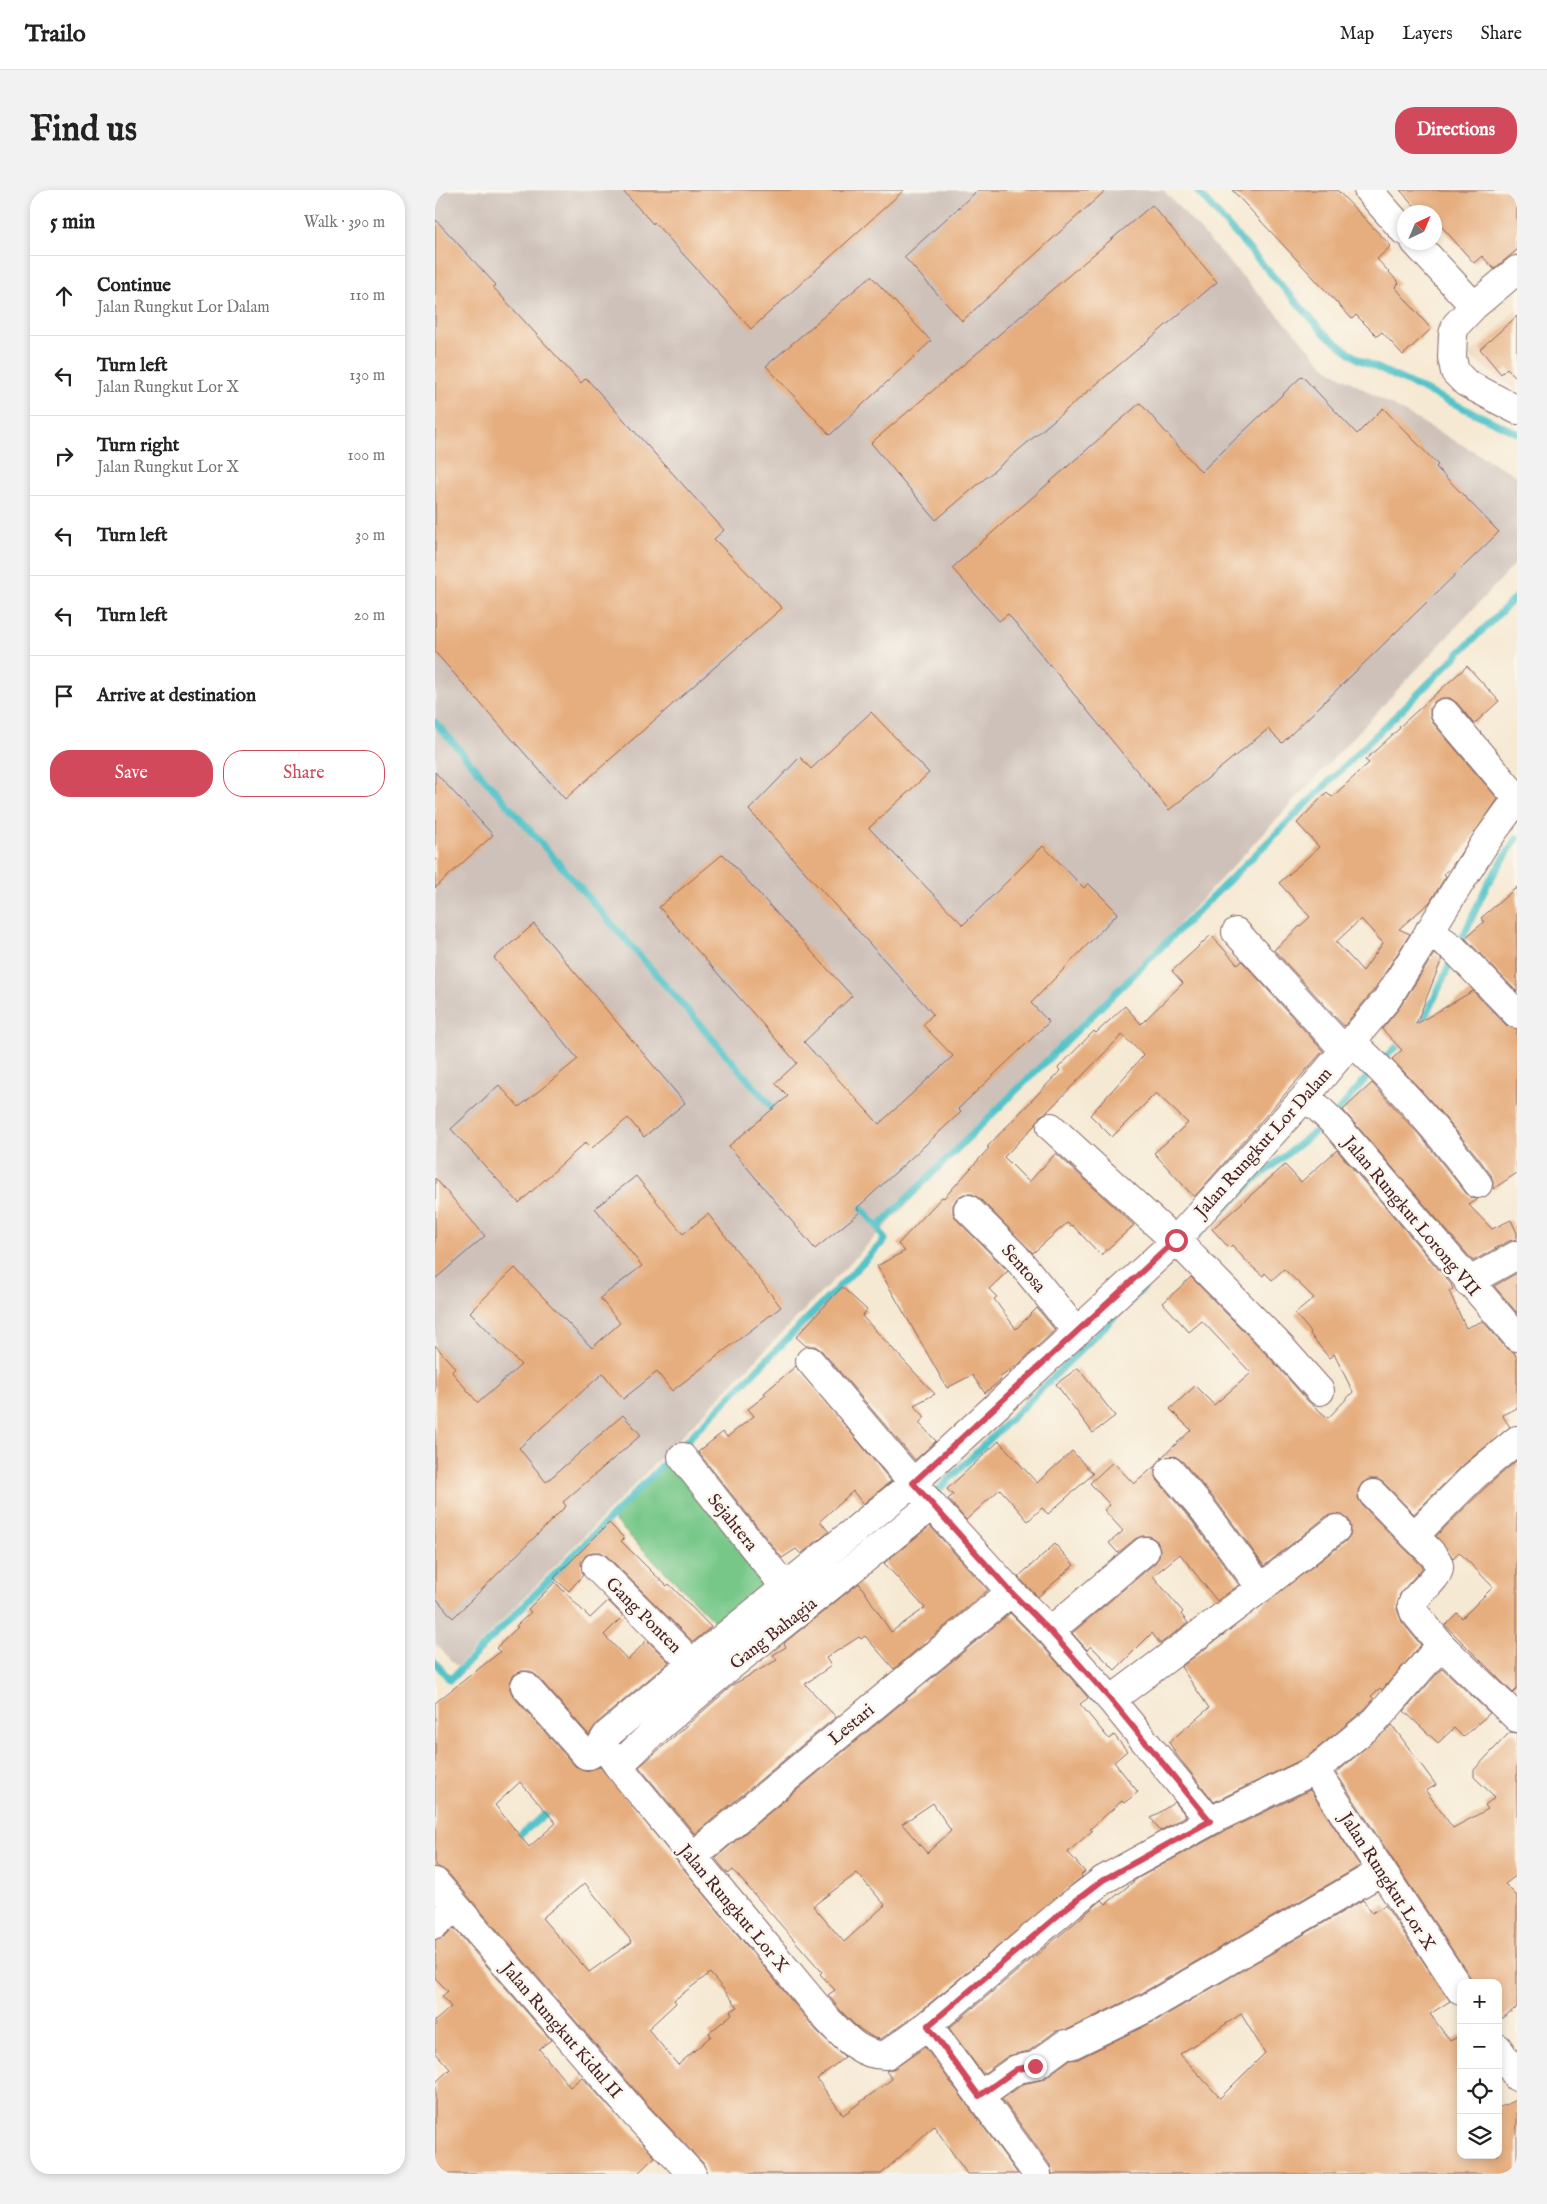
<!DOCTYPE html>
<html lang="en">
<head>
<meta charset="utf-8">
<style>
	:root { --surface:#fff; --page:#f2f2f2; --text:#222; --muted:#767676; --line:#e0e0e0; --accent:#d1495b }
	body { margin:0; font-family:"IM FELL English",serif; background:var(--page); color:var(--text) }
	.controls { position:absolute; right:15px; bottom:15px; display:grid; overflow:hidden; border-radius:10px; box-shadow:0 2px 8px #0003 }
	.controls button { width:45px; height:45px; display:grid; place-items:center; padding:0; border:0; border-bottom:1px solid var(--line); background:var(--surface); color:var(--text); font:25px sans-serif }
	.compass { position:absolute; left:962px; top:15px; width:45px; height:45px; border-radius:50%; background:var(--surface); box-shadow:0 2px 8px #0003; rotate:44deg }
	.stop { position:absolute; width:15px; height:15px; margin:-11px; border:4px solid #d1495b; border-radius:50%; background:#fff }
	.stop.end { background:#d1495b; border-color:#fff; box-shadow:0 1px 5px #0008 }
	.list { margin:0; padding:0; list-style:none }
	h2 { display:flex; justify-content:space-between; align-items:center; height:65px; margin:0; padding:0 20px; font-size:21px }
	h2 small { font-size:16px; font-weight:400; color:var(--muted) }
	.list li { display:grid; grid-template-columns:32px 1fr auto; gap:15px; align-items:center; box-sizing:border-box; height:80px; padding:0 20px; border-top:1px solid var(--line) }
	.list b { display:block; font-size:19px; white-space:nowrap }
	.list p { margin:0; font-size:16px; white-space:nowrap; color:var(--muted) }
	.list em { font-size:16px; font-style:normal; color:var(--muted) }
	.actions { display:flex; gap:10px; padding:15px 20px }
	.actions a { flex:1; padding:11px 0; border:1px solid var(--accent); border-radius:20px; text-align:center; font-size:18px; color:var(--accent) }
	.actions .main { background:var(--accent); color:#fff }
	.icon { flex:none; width:28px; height:28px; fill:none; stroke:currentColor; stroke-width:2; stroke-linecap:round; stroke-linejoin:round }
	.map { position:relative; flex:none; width:1082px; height:1984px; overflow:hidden; border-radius:20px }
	header { display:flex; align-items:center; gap:30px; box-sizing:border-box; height:70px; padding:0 25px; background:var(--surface); border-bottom:1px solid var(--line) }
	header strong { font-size:24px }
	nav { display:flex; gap:28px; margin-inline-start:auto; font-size:18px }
	.intro { display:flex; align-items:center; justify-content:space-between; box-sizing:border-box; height:120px; padding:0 30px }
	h1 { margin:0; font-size:35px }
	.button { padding:12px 22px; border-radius:20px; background:var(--accent); color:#fff; font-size:18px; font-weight:700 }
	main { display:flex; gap:30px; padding:0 30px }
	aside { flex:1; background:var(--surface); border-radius:20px; box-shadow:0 2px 8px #0003 }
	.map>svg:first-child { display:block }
	.built { fill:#f0d5bc }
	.industrial { fill:#cec1b9 }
	.green { fill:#76c788; stroke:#60735a }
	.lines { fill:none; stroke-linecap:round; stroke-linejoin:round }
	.stream { stroke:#55c3c9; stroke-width:7 }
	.building { fill:#e6ae7f; fill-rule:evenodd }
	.minor-casing { stroke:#866666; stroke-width:30 }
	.minor { stroke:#fff; stroke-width:28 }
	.route { stroke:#d1495b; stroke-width:6 }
	.labels { text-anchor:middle; stroke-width:5; stroke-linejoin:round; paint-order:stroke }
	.street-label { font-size:18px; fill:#4a1f2b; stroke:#fbf7ec }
</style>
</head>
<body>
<header>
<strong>Trailo</strong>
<nav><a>Map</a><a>Layers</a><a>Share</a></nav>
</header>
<div class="intro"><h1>Find us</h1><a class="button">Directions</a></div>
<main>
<aside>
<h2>5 min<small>Walk · 390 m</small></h2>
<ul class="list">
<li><svg class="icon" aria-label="ahead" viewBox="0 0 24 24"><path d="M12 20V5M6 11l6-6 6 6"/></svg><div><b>Continue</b><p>Jalan Rungkut Lor Dalam</p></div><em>110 m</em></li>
<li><svg class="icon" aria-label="left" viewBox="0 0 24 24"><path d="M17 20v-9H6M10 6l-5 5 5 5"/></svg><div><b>Turn left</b><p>Jalan Rungkut Lor X</p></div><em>130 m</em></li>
<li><svg class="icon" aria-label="right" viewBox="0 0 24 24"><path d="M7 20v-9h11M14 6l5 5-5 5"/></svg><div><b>Turn right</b><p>Jalan Rungkut Lor X</p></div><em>100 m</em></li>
<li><svg class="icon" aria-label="left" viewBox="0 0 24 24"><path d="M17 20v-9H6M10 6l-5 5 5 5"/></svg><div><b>Turn left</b></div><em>30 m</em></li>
<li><svg class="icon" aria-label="left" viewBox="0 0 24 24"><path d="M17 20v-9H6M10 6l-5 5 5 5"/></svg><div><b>Turn left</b></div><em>20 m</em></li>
<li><svg class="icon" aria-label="arrive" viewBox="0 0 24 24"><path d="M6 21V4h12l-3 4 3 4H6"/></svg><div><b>Arrive at destination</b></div></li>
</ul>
<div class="actions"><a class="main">Save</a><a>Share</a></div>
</aside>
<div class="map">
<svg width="1082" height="1984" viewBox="0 0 1082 1984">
	<rect width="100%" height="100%" fill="#fbf7ec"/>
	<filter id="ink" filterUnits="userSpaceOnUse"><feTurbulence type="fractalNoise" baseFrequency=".02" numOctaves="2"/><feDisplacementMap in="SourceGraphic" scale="10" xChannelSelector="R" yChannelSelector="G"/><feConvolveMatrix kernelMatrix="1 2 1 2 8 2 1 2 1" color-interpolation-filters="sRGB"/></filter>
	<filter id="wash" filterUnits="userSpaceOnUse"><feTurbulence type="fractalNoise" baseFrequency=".0096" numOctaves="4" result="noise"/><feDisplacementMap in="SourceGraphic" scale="20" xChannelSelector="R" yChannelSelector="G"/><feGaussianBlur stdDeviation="1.12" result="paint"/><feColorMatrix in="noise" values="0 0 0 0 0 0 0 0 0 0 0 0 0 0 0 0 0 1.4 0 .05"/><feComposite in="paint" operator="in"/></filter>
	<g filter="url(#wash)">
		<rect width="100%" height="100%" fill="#f6e9d3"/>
		<path class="built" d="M 1082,119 L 1082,201 L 1034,166 Z"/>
		<path class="industrial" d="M 0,0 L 728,0 L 893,179 L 1082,286 L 1082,372 L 728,751 L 22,1477 L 0,1453 Z"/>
		<path class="green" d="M 237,1265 L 334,1389 L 286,1438 L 175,1326 Z"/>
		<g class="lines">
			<path class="stream" d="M 761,0 L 890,144 L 923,169 L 1082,243
				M 0,532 L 344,925
				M 1024,755 L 1053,693 L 1082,648
				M 984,835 L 989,831 L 1018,767
				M 946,871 L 969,850
				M 899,926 L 939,879
				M 443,1037 L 1082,406
				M 765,1043 L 819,990 L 891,933
				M 496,1307 L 709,1098
				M 0,1472 L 15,1490 L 450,1050 L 443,1037 L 419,1010
				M 79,1650 L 119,1617"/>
		</g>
		<g id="blocks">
			<path class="building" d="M 187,0 L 469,0 L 316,139 L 219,32 L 218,34 Z
				M 543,0 L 671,0 L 527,131 L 469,67 Z
				M 797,0 L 902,0 L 956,56 L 942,69 L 964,93 L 960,97 L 996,139 L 968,165 L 947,142 L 942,146 L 921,125 L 917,129 Z
				M 965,0 L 1082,0 L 1082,60 L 1059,79 L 1047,66 L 1039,73 L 1000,29 L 1000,22 L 985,22 Z
				M 717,15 L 782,92 L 501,330 L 436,253 Z
				M 0,29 L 61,95 L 58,97 L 146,193 L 151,188 L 289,340 L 279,349 L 347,418 L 130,609 L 0,462 Z
				M 436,86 L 496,151 L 395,245 L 331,176 Z
				M 1082,126 L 1082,188 L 1072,178 L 1066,184 L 1045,159 Z
				M 867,186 L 922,244 L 948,218 L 1003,275 L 1001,277 L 1064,342 L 847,553 L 833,539 L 734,620 L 573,424 L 564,431 L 517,378 L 705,213 L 766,282 Z
				M 1032,476 L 1064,511 L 1039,534 L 1022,513 L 1015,508 L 1007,508 L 1000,511 L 995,518 L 995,526 L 998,533 L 1063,609 L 1015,679 L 1009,684 L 1011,686 L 995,712 L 964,739 L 975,744 L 939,800 L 909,836 L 839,760 L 875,727 L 844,693 L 884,657 L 862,633 L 892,602 L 897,607 L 934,573 L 930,570 L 965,538 L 964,537 ZM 926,729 L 948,753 L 928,781 L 901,752 Z
				M 436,522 L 494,583 L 434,638 L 528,735 L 608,656 L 649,698 L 653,693 L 683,723 L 596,813 L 614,832 L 523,919 L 526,922 L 422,1018 L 425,1022 L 380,1059 L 294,956 L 353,906 L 340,893 L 362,873 L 224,717 L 288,664 L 417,806 L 369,852 L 444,934 L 518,866 L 488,835 L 498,824 L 314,620 L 365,567 L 376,579 Z
				M 0,582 L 58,645 L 0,698 Z
				M 1082,697 L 1082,802 L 1030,748 L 1049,732 L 1046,728 Z
				M 99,734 L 250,913 L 209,947 L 193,928 L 157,958 L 151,952 L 84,1013 L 16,939 L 64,895 L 84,917 L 143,869 L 59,768 Z
				M 776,745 L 803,775 L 807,771 L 888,861 L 759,1007 L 719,963 L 753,933 L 721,903 L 677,947 L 655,925 L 709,865 L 687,845 L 612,922 L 605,926 L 601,934 L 569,967 L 594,992 L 621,963 L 699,1035 L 666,1065 L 637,1035 L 636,1036 L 632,1033 L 598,1063 L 544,1008 L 537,1004 L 529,1004 L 522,1008 L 518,1015 L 518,1023 L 522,1030 L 573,1081 L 554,1099 L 562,1107 L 559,1109 L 581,1139 L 602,1118 L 620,1140 L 584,1174 L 564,1188 L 566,1190 L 550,1203 L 537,1185 L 512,1198 L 442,1076 L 470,1061 L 463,1054 L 507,1007 L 509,1008 L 554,958 L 552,957 L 625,881 L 623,878 L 659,841 L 661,843 L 690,816 L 706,834 L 748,793 L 737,781 Z
				M 999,764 L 1007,769 L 981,834 L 1038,801 L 1071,835 L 1082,839 L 1082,983 L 1058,999 L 1058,992 L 1056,985 L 1041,965 L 995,910 L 957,869 L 967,860 L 947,839 L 965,817 Z
				M 937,893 L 987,948 L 1031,1003 L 1037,1008 L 1043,1009 L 1034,1015 L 1057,1039 L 1076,1030 L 1082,1043 L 1082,1049 L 1074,1051 L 1038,1071 L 908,920 Z
				M 902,960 L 1016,1094 L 1018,1099 L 1014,1101 L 1031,1138 L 1048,1131 L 1070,1157 L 1079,1162 L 1082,1169 L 1082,1218 L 1067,1225 L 1075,1237 L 1028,1275 L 979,1324 L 949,1293 L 943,1289 L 934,1289 L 927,1293 L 923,1300 L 923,1308 L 927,1315 L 988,1377 L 965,1404 L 962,1419 L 967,1432 L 986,1455 L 947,1500 L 945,1498 L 936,1506 L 939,1509 L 930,1519 L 872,1567 L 779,1612 L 741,1564 L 734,1552 L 774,1518 L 746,1477 L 911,1351 L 915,1345 L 916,1337 L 914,1330 L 907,1325 L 899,1324 L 892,1326 L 829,1376 L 782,1312 L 747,1271 L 740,1266 L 726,1268 L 756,1240 L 735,1219 L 760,1196 L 779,1215 L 816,1183 L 767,1131 L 754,1142 L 728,1113 L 756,1087 L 834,1167 L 873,1211 L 893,1228 L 918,1202 L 899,1164 L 894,1168 L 875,1144 L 876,1142 L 860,1124 L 879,1108 L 849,1079 L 837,1090 L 830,1083 L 828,1086 L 813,1073 L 797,1055 L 794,1058 L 777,1039 L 850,975 L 866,992 Z
				M 201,986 L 248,1044 L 273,1024 L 346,1117 L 237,1201 L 222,1182 L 188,1209 L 168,1183 L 84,1258 L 111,1292 L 188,1225 L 206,1245 L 128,1312 L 131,1316 L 18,1428 L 0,1407 L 0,1155 L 20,1178 L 17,1182 L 43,1213 L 86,1175 L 35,1122 L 80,1078 L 157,1158 L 185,1133 L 165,1108 L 207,1076 L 160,1018 Z
				M 0,988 L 50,1046 L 0,1089 Z
				M 1082,1083 L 1082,1123 L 1059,1096 Z
				M 407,1097 L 432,1120 L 427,1126 L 500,1204 L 479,1215 L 490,1227 L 484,1233 L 501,1251 L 480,1270 L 387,1161 L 380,1156 L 371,1156 L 361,1147 Z
				M 361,1176 L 456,1291 L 428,1314 L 418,1301 L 385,1331 L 394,1342 L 366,1364 L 361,1359 L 347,1368 L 263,1262 L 288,1242 L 292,1247 L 319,1226 L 313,1219 L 331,1205 L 329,1203 Z
				M 643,1178 L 680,1226 L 658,1243 L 621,1194 Z
				M 564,1251 L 602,1293 L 637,1261 L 658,1284 L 613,1324 L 607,1318 L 593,1331 L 565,1299 L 531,1330 L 513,1309 L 518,1305 L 512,1299 Z
				M 1082,1270 L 1082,1499 L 1078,1503 L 1010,1435 L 1022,1423 L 1027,1428 L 1058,1397 L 1024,1362 L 1018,1368 L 1001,1346 L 1050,1298 Z
				M 678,1272 L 699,1294 L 720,1276 L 720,1284 L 723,1291 L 757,1331 L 804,1395 L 782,1411 L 745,1364 L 718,1386 L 748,1422 L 746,1424 L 753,1433 L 725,1454 L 717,1443 L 680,1480 L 656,1456 L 652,1460 L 637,1443 L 720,1373 L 724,1367 L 725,1359 L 722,1351 L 715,1346 L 707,1346 L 700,1349 L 683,1363 L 674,1353 L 688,1341 L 669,1320 L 675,1315 L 655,1293 Z
				M 174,1333 L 189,1348 L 186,1351 L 217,1382 L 232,1396 L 234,1394 L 276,1437 L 258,1452 L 172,1366 L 166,1362 L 157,1362 L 150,1366 L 146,1373 L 148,1385 L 134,1401 L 119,1388 Z
				M 495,1336 L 553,1400 L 459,1479 L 430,1446 L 426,1449 L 424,1447 L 391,1468 L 396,1476 L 370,1494 L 401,1527 L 260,1644 L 204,1577 L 299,1494 L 342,1470 L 338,1465 L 351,1457 L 349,1453 L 424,1393 L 456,1442 L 490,1418 L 449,1373 Z
				M 620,1354 L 639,1375 L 603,1407 L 583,1387 Z
				M 120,1392 L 155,1428 L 173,1411 L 188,1426 L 169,1445 L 193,1470 L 212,1450 L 234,1472 L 162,1533 L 154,1545 L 102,1486 L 95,1481 L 87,1481 L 79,1485 L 75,1492 L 75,1499 L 78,1506 L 140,1576 L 151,1581 L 165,1577 L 381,1840 L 410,1867 L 382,1889 L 408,1925 L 457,1889 L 451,1881 L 460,1878 L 490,1857 L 583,1984 L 532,1984 L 499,1936 L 446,1984 L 272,1984 L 268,1973 L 213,1915 L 12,1682 L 0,1675 L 0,1513 L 65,1462 L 61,1458 L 83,1437 L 81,1436 L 96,1422 L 93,1419 ZM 85,1592 L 121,1633 L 94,1657 L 60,1615 ZM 150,1693 L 197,1752 L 154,1782 L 107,1728 ZM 275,1783 L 303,1817 L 295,1821 L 297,1824 L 274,1843 L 276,1846 L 243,1875 L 213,1839 L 241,1813 L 239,1810 Z
				M 575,1423 L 604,1452 L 651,1505 L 653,1508 L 645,1514 L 674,1549 L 679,1545 L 692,1561 L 679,1572 L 703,1602 L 689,1613 L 687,1611 L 655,1639 L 657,1641 L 633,1662 L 650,1682 L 646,1685 L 647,1687 L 483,1823 L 446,1849 L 439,1848 L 422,1837 L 405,1820 L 393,1805 L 400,1800 L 385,1784 L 387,1782 L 298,1680 L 293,1684 L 280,1668 ZM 498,1613 L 516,1641 L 492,1663 L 467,1634 ZM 422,1683 L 450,1715 L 409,1752 L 378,1716 Z
				M 1007,1478 L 1055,1523 L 1028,1547 L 1019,1538 L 1003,1553 L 969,1521 Z
				M 957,1535 L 1001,1595 L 991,1601 L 1018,1638 L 1053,1619 L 1050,1615 L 1060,1607 L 1039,1587 L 1039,1580 L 1075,1542 L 1082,1543 L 1082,1685 L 1070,1694 L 1082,1706 L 1082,1817 L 1063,1831 L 1063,1793 L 1039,1793 L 901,1583 Z
				M 875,1600 L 925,1676 L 707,1803 L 634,1839 L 621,1841 L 594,1861 L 573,1866 L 548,1884 L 514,1838 L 667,1710 L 671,1714 L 703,1688 L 782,1645 Z
				M 740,1612 L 751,1626 L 725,1641 L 716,1628 Z
				M 928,1710 L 937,1723 L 950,1715 L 1015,1811 L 995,1824 L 1015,1851 L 1026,1845 L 1026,1965 L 1063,1965 L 1063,1918 L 1082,1910 L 1082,1984 L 617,1984 L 615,1975 L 567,1909 L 588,1894 L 609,1889 L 634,1870 L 643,1869 L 722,1830 ZM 806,1824 L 830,1863 L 785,1908 L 745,1864 Z
				M 19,1738 L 116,1850 L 104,1859 L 135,1897 L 147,1887 L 220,1967 L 202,1984 L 0,1984 L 0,1893 L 15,1879 L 0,1862 L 0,1831 L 16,1817 L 7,1806 L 13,1801 L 0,1788 L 0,1750 L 10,1747 Z"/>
		</g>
	</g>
	<g filter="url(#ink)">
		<use href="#blocks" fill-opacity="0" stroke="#866666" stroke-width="1"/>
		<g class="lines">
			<defs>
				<path id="minor" d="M 933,0 L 969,41
					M 980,52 L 1039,116
					M 1082,80 L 1039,116 L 1021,135 L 1018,144 L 1017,167 L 1020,182 L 1031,193 L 1082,220
					M 1010,523 L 1082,608
					M 994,741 L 1018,758 L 1082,824
					M 801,742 L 909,860
					M 917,852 C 964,895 1005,943 1043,994
					M 871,906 L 901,935 L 1082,1147
					M 616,937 L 740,1051
					M 533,1019 L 581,1067 L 642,1142
					M 741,1050 L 845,1156 L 885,1201
					M 1033,1092 L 1082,1065
					M 375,1171 L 496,1314 L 576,1402 L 615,1441 L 676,1510 L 775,1631
					M 1082,1250 L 1039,1286 L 979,1346 C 1014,1379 1011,1376 979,1410 L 977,1415 L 979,1422 L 1006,1455 L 1082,1528
					M 247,1267 L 350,1397
					M 735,1281 L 769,1321 L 826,1398
					M 938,1304 L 979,1346
					M 161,1377 L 257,1473
					M 615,1441 L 710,1361
					M 1006,1455 L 941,1530 L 880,1580 L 775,1631 L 668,1690 L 634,1716 L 493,1835 L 451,1865 C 426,1866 409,1847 393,1830 L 183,1576 L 167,1553 L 172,1545 L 257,1473 L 478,1293 L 740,1051 L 871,906 L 952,809 L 1050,653 L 1082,609
					M 90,1496 L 151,1565 L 154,1565 L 168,1557
					M 676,1510 L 826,1398 L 901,1339
					M 183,1576 L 224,1537 L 292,1479 L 497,1315
					M 880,1580 L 1026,1801
					M 257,1667 L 576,1402
					M 0,1692 L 201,1925 L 257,1984
					M 0,1735 L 20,1717
					M 493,1835 L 602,1984
					M 1063,1858 L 1082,1887
					M 544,1906 L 582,1879 L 600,1876 L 630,1854 L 636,1855 L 714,1817 L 947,1681"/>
			</defs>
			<use href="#minor" class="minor-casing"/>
			<use href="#minor" class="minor"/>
		</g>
	</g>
	<g class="lines" filter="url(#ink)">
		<path class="route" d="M 600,1876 L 582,1879 L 544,1906 L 493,1836 L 634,1716 L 668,1690 L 775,1631 L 676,1510 L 615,1441 L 576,1402 L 478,1293 L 741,1050"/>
	</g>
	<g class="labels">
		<g class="street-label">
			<text transform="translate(828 952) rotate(-48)" y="6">Jalan Rungkut Lor Dalam</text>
			<text transform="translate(977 1026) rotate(50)" y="6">Jalan Rungkut Lorong VII</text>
			<text transform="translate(589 1078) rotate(49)" y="6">Sentosa</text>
			<text transform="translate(298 1332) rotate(51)" y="6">Sejahtera</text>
			<text transform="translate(209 1425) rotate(45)" y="6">Gang Ponten</text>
			<text transform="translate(338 1443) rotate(-38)" y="6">Gang Bahagia</text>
			<text transform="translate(416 1534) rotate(-40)" y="6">Lestari</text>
			<text transform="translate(953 1691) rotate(57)" y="6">Jalan Rungkut Lor X</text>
			<text transform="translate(299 1718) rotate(50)" y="6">Jalan Rungkut Lor X</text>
			<text transform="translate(127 1840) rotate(49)" y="6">Jalan Rungkut Kidul II</text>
		</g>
	</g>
</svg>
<div class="controls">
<button>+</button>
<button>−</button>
<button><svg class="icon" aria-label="locate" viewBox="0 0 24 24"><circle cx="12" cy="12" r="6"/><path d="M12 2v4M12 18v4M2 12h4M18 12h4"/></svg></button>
<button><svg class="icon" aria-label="layers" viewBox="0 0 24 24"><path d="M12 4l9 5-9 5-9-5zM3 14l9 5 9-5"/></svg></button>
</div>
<svg class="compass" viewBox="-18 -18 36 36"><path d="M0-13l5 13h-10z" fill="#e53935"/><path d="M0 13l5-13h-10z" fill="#767676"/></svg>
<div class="stop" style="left:741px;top:1050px"></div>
<div class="stop end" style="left:600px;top:1876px"></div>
</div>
</main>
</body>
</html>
